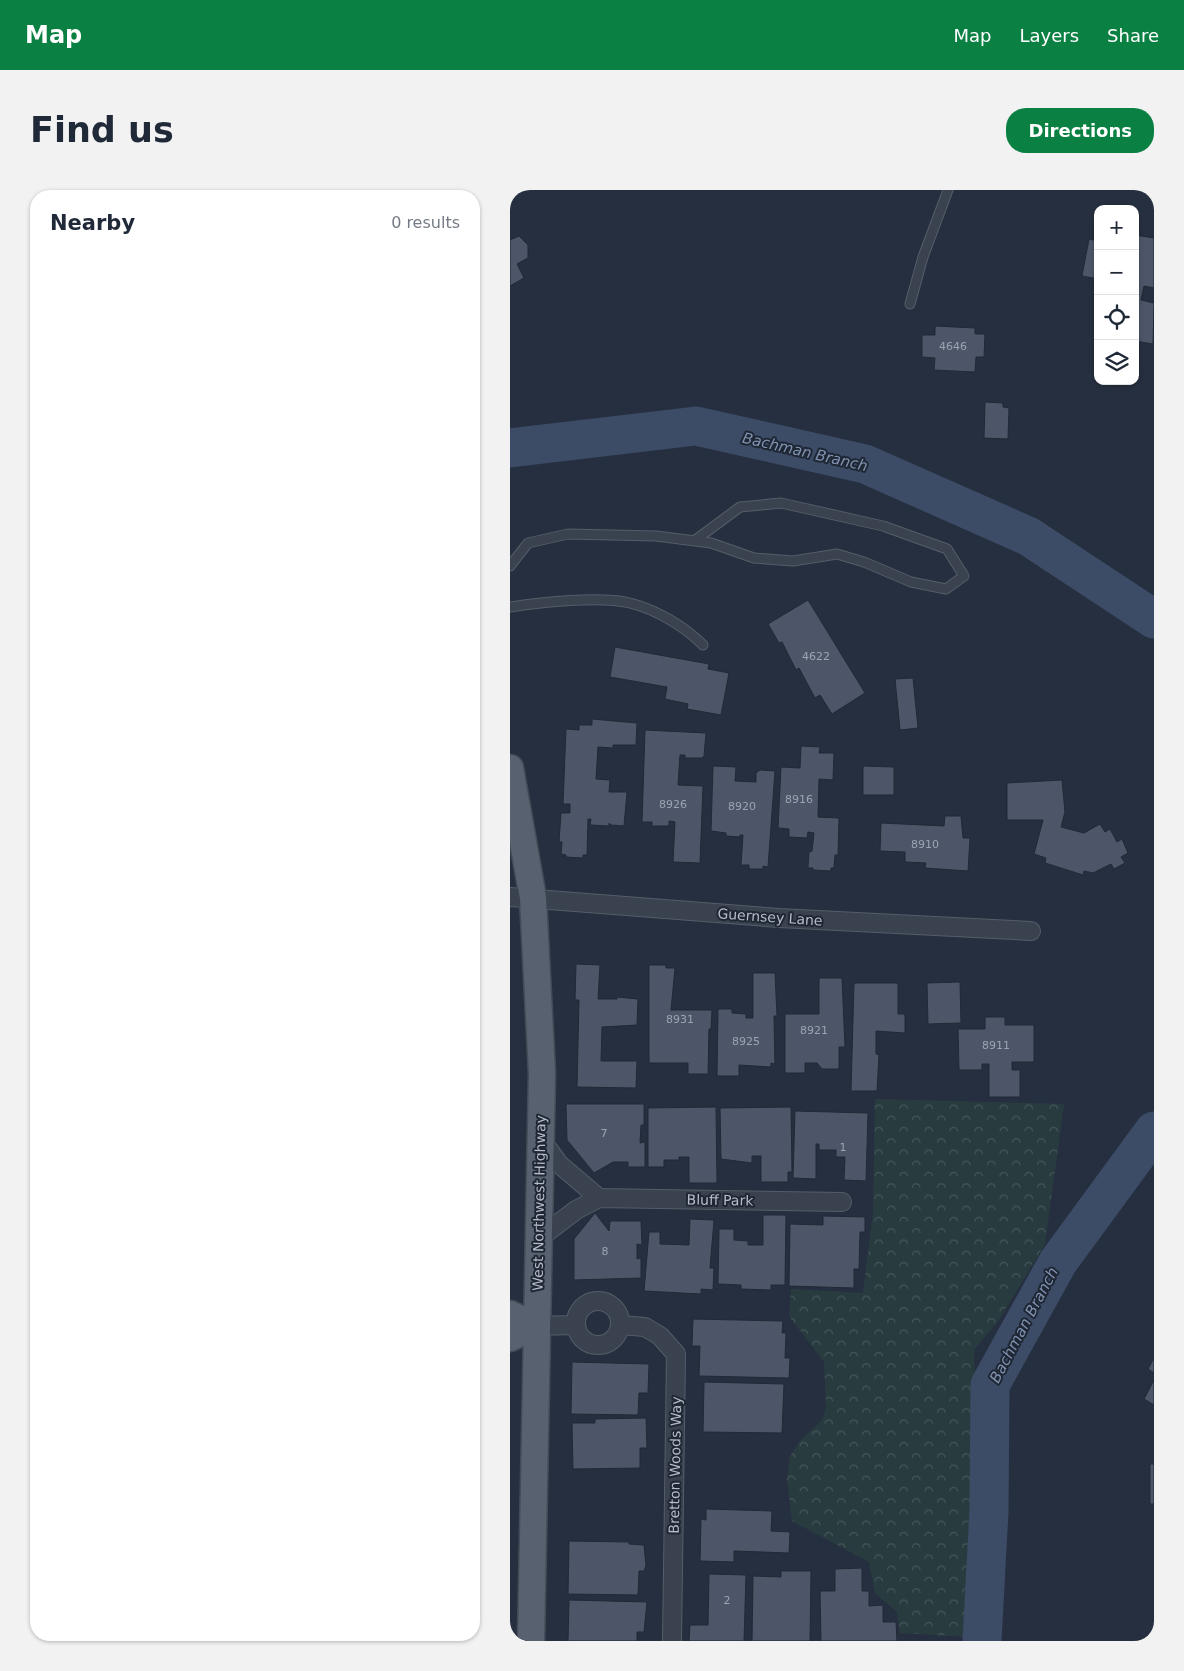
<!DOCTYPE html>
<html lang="en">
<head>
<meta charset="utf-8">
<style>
	:root { --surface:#fff; --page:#f2f2f3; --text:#1f2937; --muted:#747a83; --line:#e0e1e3; --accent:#0b8043 }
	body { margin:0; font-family:"DejaVu Sans",sans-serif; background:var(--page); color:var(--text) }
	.controls { position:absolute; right:15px; top:15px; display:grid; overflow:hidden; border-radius:10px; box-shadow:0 1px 4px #0004 }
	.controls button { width:45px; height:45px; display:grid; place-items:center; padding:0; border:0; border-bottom:1px solid var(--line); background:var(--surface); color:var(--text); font:25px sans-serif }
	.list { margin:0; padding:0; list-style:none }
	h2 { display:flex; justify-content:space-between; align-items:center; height:65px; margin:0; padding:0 20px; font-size:21px }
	h2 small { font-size:16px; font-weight:400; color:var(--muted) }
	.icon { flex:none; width:28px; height:28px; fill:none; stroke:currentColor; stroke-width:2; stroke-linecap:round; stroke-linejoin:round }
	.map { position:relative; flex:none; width:644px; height:1451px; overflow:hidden; border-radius:20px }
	header { display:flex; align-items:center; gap:30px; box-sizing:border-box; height:70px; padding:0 25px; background:var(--accent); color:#fff }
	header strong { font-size:24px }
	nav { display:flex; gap:28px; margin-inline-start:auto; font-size:18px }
	.intro { display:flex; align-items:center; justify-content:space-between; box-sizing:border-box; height:120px; padding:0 30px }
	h1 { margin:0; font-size:35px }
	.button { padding:12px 22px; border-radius:20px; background:var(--accent); color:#fff; font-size:18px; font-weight:700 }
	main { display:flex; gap:30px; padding:0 30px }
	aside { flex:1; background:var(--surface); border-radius:20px; box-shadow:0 1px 4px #0004 }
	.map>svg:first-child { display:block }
	.park { fill:url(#park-crowns) }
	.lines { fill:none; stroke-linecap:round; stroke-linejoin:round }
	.river { stroke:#3c4c67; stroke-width:39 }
	.building { fill:#4c5668; stroke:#212936 }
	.service-casing { stroke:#555d69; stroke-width:11 }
	.minor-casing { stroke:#555d69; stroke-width:20 }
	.primary-casing { stroke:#434b58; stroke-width:29 }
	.service { stroke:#3a424f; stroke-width:9 }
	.minor { stroke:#3a424f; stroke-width:18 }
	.primary { stroke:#58616f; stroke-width:26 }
	.labels { text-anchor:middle; stroke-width:4; stroke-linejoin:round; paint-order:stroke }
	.number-label { font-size:11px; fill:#9ca3b1 }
	.street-label { font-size:14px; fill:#b6bdc9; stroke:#1f2734 }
	.water-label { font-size:15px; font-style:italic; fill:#7f91b0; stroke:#1f2734 }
</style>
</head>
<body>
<header>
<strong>Map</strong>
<nav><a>Map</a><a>Layers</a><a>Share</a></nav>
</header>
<div class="intro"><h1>Find us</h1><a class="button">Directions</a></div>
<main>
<aside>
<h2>Nearby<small>0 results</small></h2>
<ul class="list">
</ul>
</aside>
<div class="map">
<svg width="644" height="1451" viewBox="0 0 644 1451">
	<defs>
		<pattern id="park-crowns" width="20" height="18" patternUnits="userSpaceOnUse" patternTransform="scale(1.25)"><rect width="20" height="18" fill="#283c40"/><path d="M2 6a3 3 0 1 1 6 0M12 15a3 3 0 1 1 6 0" fill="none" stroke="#45565a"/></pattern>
	</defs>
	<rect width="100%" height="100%" fill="#262f3f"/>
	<path class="park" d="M 365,909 L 554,914 L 535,1054 L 489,1130 L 464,1160 L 467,1349 L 460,1447 L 390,1443 L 387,1422 L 365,1403 L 359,1372 L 282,1331 L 277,1289 L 280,1266 L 290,1251 L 312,1230 L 316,1218 L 314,1172 L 279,1126 L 281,1099 L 353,1103 L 363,1022 Z"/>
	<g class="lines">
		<path class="river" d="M 0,258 L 186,236 L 355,274 L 518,346 L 644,429
			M 472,1451 L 479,1321 L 480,1195 L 548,1072 L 644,941"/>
	</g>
	<path class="building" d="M 625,45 L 644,48 L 644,98 L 634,96 L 631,110 L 644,113 L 643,154 L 625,151 Z
		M 9,46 L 18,55 L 18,68 L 7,74 L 14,88 L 0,96 L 0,50 Z
		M 579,49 L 588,51 L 588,89 L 572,86 Z
		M 425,136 L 465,138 L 465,144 L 475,144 L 474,167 L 466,167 L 465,182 L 424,180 L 425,168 L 412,167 L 412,145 L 425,145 Z
		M 475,212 L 493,213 L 493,217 L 499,218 L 498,249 L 474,248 Z
		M 298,410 L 355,503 L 322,524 L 310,505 L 305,508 L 289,478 L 286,480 L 272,452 L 269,453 L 258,434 Z
		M 105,457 L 199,474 L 198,479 L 219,483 L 211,525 L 177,519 L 178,514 L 155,509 L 157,497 L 100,487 Z
		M 403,488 L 408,538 L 390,540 L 385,489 Z
		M 82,529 L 127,533 L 126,555 L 103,555 L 103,558 L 88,557 L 86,589 L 100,590 L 99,602 L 117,602 L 114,636 L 101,635 L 99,633 L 99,636 L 80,635 L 81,629 L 78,629 L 77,665 L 73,665 L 73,668 L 56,667 L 56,665 L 51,664 L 52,652 L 49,652 L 51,623 L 60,623 L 60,614 L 53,614 L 56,539 L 69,540 L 69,535 L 82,535 Z
		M 135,540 L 196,543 L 194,566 L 192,568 L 175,568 L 175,565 L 170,565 L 168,595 L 193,596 L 190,673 L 163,672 L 165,632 L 159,631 L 159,636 L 142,636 L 142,632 L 132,632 Z
		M 291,556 L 310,557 L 309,563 L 324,563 L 323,590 L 309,589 L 308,627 L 329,628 L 328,665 L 325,665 L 324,678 L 321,678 L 321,681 L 303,680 L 303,678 L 298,678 L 299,662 L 302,661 L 304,643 L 298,642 L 297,648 L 279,647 L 279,639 L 268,638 L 271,577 L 290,578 Z
		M 203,576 L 226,577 L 225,591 L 246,592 L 246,583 L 250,580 L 265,581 L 258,677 L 253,676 L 253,679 L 239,679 L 239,675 L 231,675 L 233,645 L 230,645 L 230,647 L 216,646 L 216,643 L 201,641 Z
		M 353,576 L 384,577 L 384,605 L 353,605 Z
		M 552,590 L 555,622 L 551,637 L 574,643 L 590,634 L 595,642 L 600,639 L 607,652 L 612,649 L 618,663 L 611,667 L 615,673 L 604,679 L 601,674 L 583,683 L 574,681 L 573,685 L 535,673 L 536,668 L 524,664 L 533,630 L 497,630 L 497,593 Z
		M 435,626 L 451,626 L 453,648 L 460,648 L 458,681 L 415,678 L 416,673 L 395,672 L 395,662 L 370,661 L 371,633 L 434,636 Z
		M 66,774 L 90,775 L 88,809 L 107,809 L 107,807 L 128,809 L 127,835 L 92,837 L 91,871 L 127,871 L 126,898 L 67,897 L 69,810 L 65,810 Z
		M 139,775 L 156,775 L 156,778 L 165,778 L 161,820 L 202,820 L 201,839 L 199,839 L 198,884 L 178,884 L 178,873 L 139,873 Z
		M 243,783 L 265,783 L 267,826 L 264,826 L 265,874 L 261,873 L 261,877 L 229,875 L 229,886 L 207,886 L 208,819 L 222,819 L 222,823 L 236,824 L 236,828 L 243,828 Z
		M 309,788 L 332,788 L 335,857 L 329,857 L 329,879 L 312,879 L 307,873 L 295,873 L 295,883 L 275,883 L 275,824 L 309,824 Z
		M 450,792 L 451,833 L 418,834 L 417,793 Z
		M 344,793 L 388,793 L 388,824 L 395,824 L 395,843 L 366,841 L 366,864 L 369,865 L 367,901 L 341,901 Z
		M 475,827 L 495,827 L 495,835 L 524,835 L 524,872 L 502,872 L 502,880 L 510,880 L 510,907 L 479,907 L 479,874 L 472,874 L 472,880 L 449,880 L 448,839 L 475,839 Z
		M 56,914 L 134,914 L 134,935 L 131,935 L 130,953 L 135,952 L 135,977 L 118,977 L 118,972 L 103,972 L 84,983 L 57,950 Z
		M 206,917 L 207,993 L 179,993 L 179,967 L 169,967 L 169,970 L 154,970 L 154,977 L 138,977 L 138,918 Z
		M 281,917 L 282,982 L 278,982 L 278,992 L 251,992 L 251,966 L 242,966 L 242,973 L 211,969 L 210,918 Z
		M 285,921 L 358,923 L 356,991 L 334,990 L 335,967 L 326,967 L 326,960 L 309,960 L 309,954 L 306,954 L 306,989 L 283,988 Z
		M 85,1023 L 99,1041 L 100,1031 L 131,1031 L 132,1055 L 127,1054 L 127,1069 L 131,1068 L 131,1088 L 64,1090 L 64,1049 Z
		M 253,1025 L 276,1025 L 275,1095 L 261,1095 L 261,1100 L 231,1099 L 231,1095 L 208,1094 L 209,1039 L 224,1039 L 224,1050 L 238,1051 L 238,1055 L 253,1055 Z
		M 313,1026 L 355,1027 L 355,1042 L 350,1042 L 349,1079 L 344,1079 L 344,1098 L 279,1096 L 280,1034 L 313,1035 Z
		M 180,1029 L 204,1030 L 200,1078 L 204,1078 L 203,1100 L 191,1099 L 191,1104 L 134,1101 L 139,1042 L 150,1042 L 150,1054 L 179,1055 Z
		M 183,1129 L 273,1131 L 272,1143 L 276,1143 L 275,1168 L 280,1168 L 279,1188 L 189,1186 L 190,1156 L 182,1156 Z
		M 644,1168 L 644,1183 L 638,1179 Z
		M 62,1172 L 139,1174 L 138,1203 L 129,1203 L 128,1225 L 61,1224 Z
		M 644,1190 L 644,1215 L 634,1209 Z
		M 194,1192 L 274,1194 L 272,1243 L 193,1242 Z
		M 136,1228 L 137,1258 L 130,1258 L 130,1278 L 63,1279 L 62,1233 L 85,1233 L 85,1229 Z
		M 640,1274 L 644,1274 L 644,1314 L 640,1314 Z
		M 196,1319 L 262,1321 L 261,1341 L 280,1342 L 279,1363 L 224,1361 L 224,1372 L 190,1371 L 191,1329 L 196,1330 Z
		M 59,1351 L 119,1352 L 119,1354 L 134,1355 L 136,1376 L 134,1381 L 129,1381 L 128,1405 L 58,1404 Z
		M 352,1378 L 352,1401 L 359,1401 L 359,1416 L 373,1415 L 373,1432 L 386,1432 L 387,1451 L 311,1451 L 310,1401 L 325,1401 L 325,1379 Z
		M 271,1381 L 301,1381 L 300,1451 L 242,1451 L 243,1386 L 271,1387 Z
		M 199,1384 L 236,1385 L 234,1451 L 179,1451 L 180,1435 L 198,1435 Z
		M 59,1410 L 137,1412 L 134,1442 L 127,1442 L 127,1451 L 58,1451 Z"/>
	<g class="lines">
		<defs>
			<path id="service" d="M 400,114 L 413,67 L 438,0
				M 0,376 L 18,353 L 58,344 L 146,346 L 201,353 L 244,368 L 283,371 L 327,364 L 354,372 L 401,392 L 436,399 L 454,386 L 437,359 L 373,336 L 271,313 L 230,317 L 184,351
				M 0,417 C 32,412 89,406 120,413 C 147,420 174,436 193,455"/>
			<path id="minor" d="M 0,707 L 269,728 L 521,741
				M 30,948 L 49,974 L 89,1008
				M 28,1049 L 66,1020 L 89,1008 L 332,1012
				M66 1133a22 22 0 1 1 44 0a22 22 0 1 1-44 0Z
				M 111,1135 L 135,1137 L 150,1146 L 166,1164 L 162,1451
				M 26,1136 L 66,1135"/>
			<path id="primary" d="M 0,578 L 23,708 L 32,883 L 21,1451
				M 0,1124 L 26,1136
				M 0,1148 L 26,1136"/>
		</defs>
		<use href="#service" class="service-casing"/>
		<use href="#minor" class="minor-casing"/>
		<use href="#primary" class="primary-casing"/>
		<use href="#service" class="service"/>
		<use href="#minor" class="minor"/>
		<use href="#primary" class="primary"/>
	</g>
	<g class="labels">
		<g class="number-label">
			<text x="443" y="160">4646</text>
			<text x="306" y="470">4622</text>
			<text x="289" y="613">8916</text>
			<text x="163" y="618">8926</text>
			<text x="232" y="620">8920</text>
			<text x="415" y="658">8910</text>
			<text x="170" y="833">8931</text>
			<text x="304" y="844">8921</text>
			<text x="236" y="855">8925</text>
			<text x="486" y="859">8911</text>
			<text x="94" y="947">7</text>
			<text x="333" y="961">1</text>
			<text x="95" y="1065">8</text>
			<text x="217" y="1414">2</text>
		</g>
		<g class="street-label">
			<text transform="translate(260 727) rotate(4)" y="5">Guernsey Lane</text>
			<text transform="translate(210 1010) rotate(1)" y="5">Bluff Park</text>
			<text transform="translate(29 1013) rotate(-89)" y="5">West Northwest Highway</text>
			<text transform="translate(165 1275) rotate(-89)" y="5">Bretton Woods Way</text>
		</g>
		<g class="water-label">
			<text transform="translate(295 262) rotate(13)" y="5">Bachman Branch</text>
			<text transform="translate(514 1135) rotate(-62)" y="5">Bachman Branch</text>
		</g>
	</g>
</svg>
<div class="controls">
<button>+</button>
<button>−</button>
<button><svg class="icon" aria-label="locate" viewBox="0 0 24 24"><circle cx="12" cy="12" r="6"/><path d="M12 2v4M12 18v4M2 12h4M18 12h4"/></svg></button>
<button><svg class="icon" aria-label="layers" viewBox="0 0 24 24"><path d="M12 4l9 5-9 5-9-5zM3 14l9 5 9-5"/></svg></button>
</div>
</div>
</main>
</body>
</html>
